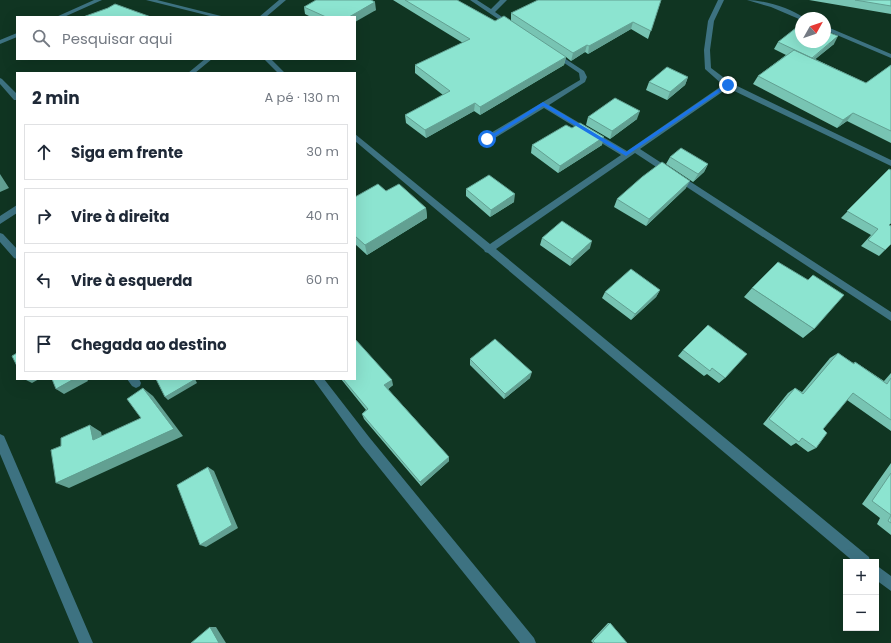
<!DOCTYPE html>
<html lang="pt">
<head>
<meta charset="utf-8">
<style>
	:root { --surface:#fff; --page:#f6f6f7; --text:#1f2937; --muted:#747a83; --line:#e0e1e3 }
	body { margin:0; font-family:Poppins,sans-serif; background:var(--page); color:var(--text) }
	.controls { position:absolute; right:12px; bottom:12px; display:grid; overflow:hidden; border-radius:0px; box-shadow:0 4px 16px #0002 }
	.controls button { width:36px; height:36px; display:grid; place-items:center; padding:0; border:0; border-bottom:1px solid var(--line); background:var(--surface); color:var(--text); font:20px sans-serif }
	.compass { position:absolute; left:795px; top:12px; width:36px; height:36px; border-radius:50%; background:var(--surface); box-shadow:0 4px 16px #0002; rotate:50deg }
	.stop { position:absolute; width:12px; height:12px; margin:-9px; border:3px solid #1a73e8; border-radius:50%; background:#fff }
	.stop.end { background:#1a73e8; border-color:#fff; box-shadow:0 1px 4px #0008 }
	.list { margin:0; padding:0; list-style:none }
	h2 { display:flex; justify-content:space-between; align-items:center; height:52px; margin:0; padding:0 16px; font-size:17px }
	h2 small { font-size:13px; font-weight:400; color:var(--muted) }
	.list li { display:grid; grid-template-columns:26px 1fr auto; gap:12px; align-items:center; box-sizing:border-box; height:56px; margin:0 8px 8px; padding:0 8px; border:1px solid var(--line); border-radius:0px }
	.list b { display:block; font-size:15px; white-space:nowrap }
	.list em { font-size:13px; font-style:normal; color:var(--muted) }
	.icon { flex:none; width:22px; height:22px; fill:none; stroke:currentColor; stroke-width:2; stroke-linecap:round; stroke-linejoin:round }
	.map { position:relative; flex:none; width:891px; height:643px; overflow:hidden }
	.search { position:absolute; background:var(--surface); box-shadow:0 4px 16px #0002; left:16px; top:16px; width:340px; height:44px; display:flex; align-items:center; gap:10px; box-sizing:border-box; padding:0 14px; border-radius:0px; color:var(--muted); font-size:15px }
	.panel { position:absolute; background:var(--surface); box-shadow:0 4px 16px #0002; left:16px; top:72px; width:340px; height:308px; border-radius:0px }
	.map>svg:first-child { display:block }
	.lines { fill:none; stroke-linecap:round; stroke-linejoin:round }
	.street { fill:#3d7281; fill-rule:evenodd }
	.wall { fill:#78c4b3 }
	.shaded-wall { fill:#62a092 }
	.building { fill:#8ce4d0; stroke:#62a092 }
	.route { fill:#1a73e8 }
</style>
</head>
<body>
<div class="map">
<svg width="891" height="643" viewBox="0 0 891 643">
	<rect width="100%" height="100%" fill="#103522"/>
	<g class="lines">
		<path class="street" d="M 94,0 L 102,0 L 64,17 L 56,17 Z
			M 146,0 L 157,0 L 225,17 L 214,17 Z
			M 279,0 L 286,0 L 266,17 L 259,17 Z
			M 470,0 L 477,0 L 491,9 L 500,0 L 507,0 L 495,12 L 515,26 L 510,27 Z
			M 718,0 L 724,0 L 714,21 L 710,50 L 711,68 L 731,83 L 891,160 L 891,166 L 728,88 L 640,149 L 891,312 L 891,321 L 635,153 L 496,249 L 869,557 L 870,562 L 854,562 L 488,253 L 485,252 L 484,250 L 355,141 L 355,134 L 490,244 L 621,155 L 544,108 L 490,141 L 484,141 L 484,137 L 580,80 L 579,73 L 551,54 L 551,52 L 555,52 L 584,71 L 587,77 L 585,82 L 549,105 L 627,151 L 723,85 L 705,69 L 704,50 L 708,21 Z
			M 747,0 C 763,0 791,8 804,18 L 799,19 L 771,7 Z
			M 825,26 L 891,54 L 891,58 L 825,30 Z
			M 17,33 L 17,37 L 0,44 L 0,40 Z
			M 205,59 L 212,59 L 195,73 L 188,73 Z
			M 264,59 L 271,59 L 285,73 L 278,73 Z
			M 0,78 L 2,79 L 17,94 L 17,100 L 14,100 L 0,84 Z
			M 17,205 L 17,213 L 0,224 L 0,216 Z
			M 0,233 L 3,234 L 17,249 L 17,259 L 14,258 L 0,242 Z
			M 127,379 L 139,379 L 141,383 L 140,386 L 136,388 L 132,386 Z
			M 313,379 L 324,379 L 369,437 L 534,638 L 536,643 L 520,643 L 361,445 Z
			M 0,434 L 4,436 L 93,643 L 79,643 L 0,454 Z
			M 876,565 L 891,576 L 891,591 L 876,580 Z"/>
	</g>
	<path class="wall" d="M 393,0 L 457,0 L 495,21 L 511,21 L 511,13 L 661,0 L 648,39 L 631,29 L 588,54 L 585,52 L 571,61 L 566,57 L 564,65 L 480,115 L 474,111 L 426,138 L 406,123 L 405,115 L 443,95 L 415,73 L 415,65 L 463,43 Z
		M 809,0 L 891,0 L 891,14 Z
		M 304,7 L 376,10 L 355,17 L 311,17 L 305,14 Z
		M 778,42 L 834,44 L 815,59 L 866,83 L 891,65 L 891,143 L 847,121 L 837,128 L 753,84 L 758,76 L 786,55 L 774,49 Z
		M 688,77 L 685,85 L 667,100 L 646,90 L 649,82 Z
		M 588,117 L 637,119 L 610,139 L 586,125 Z
		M 572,128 L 602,145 L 558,173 L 531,153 L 532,145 Z
		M 670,157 L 708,164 L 704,172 L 693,182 L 666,164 Z
		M 889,169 L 889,225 L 885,250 L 879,256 L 861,246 L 871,235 L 841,218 Z
		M 686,188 L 646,226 L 614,207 L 617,199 Z
		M 466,189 L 514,202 L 490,217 L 466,196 Z
		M 386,191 L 426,208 L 427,218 L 367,255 L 355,244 L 355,197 Z
		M 542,238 L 590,248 L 570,266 L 540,245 Z
		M 752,288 L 814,329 L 803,338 L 744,297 Z
		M 660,290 L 656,297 L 631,320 L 602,298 L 605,292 Z
		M 708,325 L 725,378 L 719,383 L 707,374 L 704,376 L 678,356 L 683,350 Z
		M 838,353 L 853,363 L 855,362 L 884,381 L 891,373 L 891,431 L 847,400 L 823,429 L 816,448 L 808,452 L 796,443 L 791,446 L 763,424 L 788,393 L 795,388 L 802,392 L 830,358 Z
		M 470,359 L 530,378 L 504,399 L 470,365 Z
		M 341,379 L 355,379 L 393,385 L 388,389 L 449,457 L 449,461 L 421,486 L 364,419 L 362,414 L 366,410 Z
		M 891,463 L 891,535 L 877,524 L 880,518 L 862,504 Z
		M 608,623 L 610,623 L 627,643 L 593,643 L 591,641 Z"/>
	<path class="shaded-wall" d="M 375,2 L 376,10 L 355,22 L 355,17 L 349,17 Z
		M 633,22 L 631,29 L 588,54 L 589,46 Z
		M 838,36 L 834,44 L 807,66 L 812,59 Z
		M 587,45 L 585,52 L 571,61 L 573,53 Z
		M 566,57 L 564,65 L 480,115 L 480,107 Z
		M 688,77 L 685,85 L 667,100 L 670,92 Z
		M 475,103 L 474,111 L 426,138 L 425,130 Z
		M 640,111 L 637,119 L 610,139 L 612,131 Z
		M 853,113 L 847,121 L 837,128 L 843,120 Z
		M 604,137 L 602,145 L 558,173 L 560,166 Z
		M 708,164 L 704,172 L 693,182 L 698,174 Z
		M 0,174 L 9,188 L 0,192 Z
		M 690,181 L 686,188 L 646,226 L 649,219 Z
		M 515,194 L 514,202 L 490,217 L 491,210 Z
		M 426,208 L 427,218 L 367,255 L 365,245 Z
		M 592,241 L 590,248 L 570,266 L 572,259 Z
		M 660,290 L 656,297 L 631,320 L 635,314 Z
		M 532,372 L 530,378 L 504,399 L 505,394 Z
		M 24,379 L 39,379 L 32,383 Z
		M 74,379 L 87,379 L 88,381 L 64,394 L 56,389 Z
		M 194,379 L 195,379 L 197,383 L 168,400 L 165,397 Z
		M 392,380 L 393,385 L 386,391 L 384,385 Z
		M 143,388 L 153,396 L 183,436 L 69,488 L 56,483 L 174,429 Z
		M 90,425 L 101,432 L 104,446 L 93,440 Z
		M 449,457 L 449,461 L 421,486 L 420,482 Z
		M 208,467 L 214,471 L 238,528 L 206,547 L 200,545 Z
		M 210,627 L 216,627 L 226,643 L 219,643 Z"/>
	<path class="building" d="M 316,0 L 371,0 L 375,2 L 349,17 L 326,17 L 304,7 Z
		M 405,0 L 457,0 L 495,21 L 504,16 L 566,57 L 480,107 L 475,103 L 425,130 L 405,115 L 450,91 L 415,65 L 470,39 Z
		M 538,0 L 661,0 L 651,31 L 633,22 L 589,46 L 587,45 L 573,53 L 511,13 Z
		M 855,0 L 891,0 L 891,6 Z
		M 115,4 L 151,17 L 83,17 L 108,8 Z
		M 801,24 L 801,42 L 825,42 L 825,31 L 838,36 L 812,58 L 778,42 Z
		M 794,50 L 866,83 L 891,65 L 891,131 L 853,113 L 843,120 L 758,76 Z
		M 667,67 L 688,77 L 670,92 L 649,82 Z
		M 615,98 L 640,111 L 612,131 L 588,117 Z
		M 580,123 L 604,137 L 560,166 L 532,145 L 566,125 L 572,128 Z
		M 681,148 L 708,164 L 698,174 L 670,157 Z
		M 662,162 L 690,181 L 649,219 L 617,199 L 642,177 Z
		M 889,169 L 891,170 L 891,223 L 889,225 L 891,226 L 891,244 L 885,250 L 868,240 L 878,229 L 847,211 Z
		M 489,175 L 515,194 L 491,210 L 466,189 Z
		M 378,184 L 386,191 L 399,184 L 426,208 L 365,245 L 355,236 L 355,197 Z
		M 562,221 L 592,241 L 572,259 L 542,238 Z
		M 778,262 L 808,280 L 813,275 L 844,295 L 814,329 L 752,288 Z
		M 631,269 L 660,290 L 635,314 L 605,292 Z
		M 708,325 L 747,354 L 725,378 L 712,368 L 710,371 L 683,350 Z
		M 355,339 L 392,380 L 384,385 L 449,457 L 420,482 L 362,414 L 368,409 L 343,379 L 355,379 Z
		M 495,339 L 532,372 L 505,394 L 470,359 Z
		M 17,353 L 17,366 L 12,356 Z
		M 838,353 L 854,364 L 855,362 L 887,384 L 891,378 L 891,420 L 853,393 L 823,429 L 827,433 L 816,448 L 802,438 L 799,442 L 769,419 L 795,388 L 803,394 Z
		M 52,379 L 74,379 L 56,389 Z
		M 156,379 L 194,379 L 194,380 L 165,397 Z
		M 143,388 L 174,429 L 56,483 L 51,450 L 61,446 L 61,438 L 90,425 L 93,440 L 141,418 L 127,399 Z
		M 208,467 L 232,525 L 200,545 L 177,485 Z
		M 891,473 L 891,523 L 888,521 L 891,515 L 872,501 Z
		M 610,623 L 627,643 L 595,643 L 593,641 Z
		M 210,627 L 219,643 L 191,643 Z"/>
	<path class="route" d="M 726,84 L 730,85 L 626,156 L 543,106 L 489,140 L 485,139 L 543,102 L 626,152 Z"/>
</svg>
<div class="controls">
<button>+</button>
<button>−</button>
</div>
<svg class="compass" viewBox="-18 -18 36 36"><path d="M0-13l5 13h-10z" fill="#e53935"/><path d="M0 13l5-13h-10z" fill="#747a83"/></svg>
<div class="stop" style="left:487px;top:139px"></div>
<div class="stop end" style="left:728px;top:85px"></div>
<div class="search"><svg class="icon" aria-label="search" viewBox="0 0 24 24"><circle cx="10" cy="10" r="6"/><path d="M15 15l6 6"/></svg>Pesquisar aqui</div>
<section class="panel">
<h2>2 min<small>A pé · 130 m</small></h2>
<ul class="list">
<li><svg class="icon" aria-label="ahead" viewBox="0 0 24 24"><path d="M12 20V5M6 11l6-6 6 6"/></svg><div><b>Siga em frente</b></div><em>30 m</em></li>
<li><svg class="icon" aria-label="right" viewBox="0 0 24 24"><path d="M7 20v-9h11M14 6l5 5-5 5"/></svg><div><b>Vire à direita</b></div><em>40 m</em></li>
<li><svg class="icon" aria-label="left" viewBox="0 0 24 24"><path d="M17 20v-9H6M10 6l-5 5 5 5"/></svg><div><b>Vire à esquerda</b></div><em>60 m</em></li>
<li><svg class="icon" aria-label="arrive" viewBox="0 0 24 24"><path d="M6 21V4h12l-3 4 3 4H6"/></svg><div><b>Chegada ao destino</b></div></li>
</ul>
</section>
</div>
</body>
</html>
